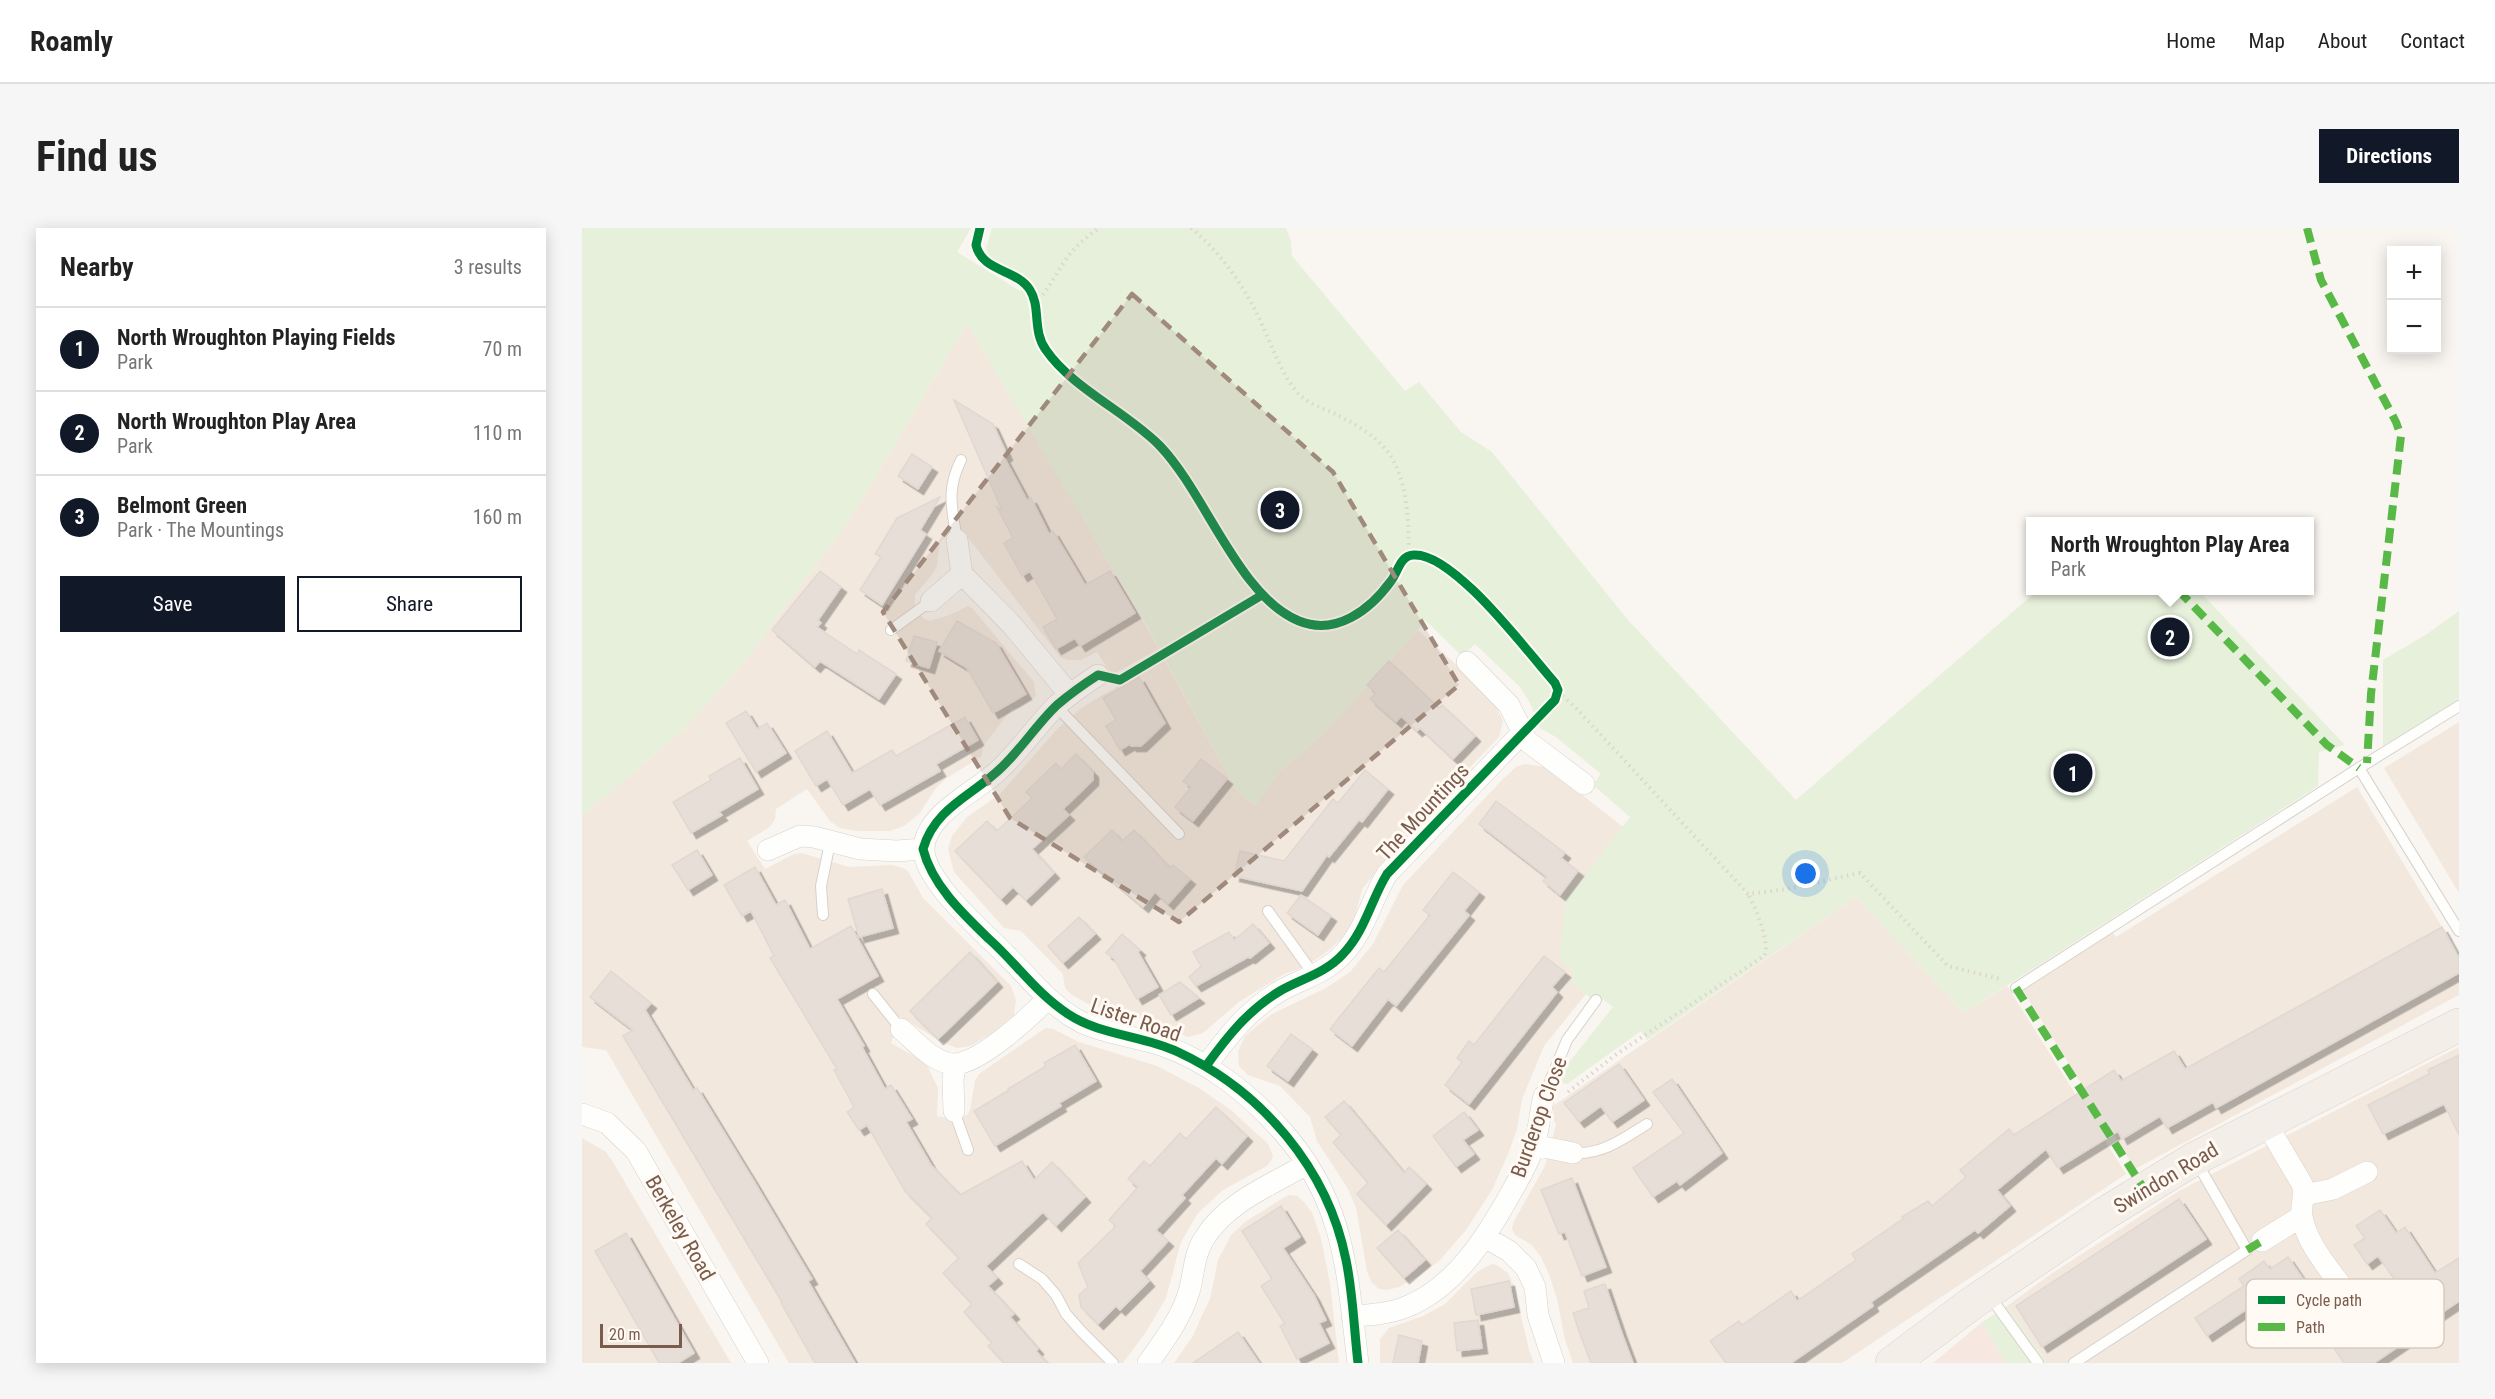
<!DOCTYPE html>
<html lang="en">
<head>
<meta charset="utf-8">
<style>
	:root { --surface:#fff; --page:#f6f6f6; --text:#222; --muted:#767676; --line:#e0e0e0; --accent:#111827 }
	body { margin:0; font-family:"Roboto Condensed",sans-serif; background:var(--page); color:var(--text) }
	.controls { position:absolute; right:18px; top:18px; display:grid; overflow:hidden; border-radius:0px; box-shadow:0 3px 15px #0003 }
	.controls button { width:54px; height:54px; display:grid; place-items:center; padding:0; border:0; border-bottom:2px solid var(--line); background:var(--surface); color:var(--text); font:30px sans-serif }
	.scale { position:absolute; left:18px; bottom:15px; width:82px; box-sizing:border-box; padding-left:6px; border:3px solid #7a5c4d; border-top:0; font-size:16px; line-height:21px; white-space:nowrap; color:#7a5c4d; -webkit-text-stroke:4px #fffaf3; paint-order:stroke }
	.you { position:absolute; left:1224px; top:646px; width:21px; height:21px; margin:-15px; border:4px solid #fff; border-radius:50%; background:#1a73e8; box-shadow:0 0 0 9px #1a73e833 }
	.badge { display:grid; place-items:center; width:39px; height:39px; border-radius:50%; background:var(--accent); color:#fff; font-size:20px; font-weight:700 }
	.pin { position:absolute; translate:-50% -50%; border:3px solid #fff; box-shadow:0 2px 6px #0006 }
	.popup { position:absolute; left:1444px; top:289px; width:288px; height:78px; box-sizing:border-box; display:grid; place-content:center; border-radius:0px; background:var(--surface); filter:drop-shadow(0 2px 4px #0005); font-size:20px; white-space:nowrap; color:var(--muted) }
	.popup b { font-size:22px; color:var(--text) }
	.popup::after { content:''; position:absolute; left:50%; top:100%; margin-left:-12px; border:12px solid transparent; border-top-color:var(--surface) }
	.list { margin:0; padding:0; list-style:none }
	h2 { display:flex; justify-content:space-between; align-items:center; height:78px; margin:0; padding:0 24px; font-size:26px }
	h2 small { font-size:20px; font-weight:400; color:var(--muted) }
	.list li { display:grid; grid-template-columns:39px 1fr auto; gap:18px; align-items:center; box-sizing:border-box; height:84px; padding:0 24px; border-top:2px solid var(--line) }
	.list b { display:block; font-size:22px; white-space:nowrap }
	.list p { margin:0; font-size:20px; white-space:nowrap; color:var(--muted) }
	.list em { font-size:20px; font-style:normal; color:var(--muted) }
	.actions { display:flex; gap:12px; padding:18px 24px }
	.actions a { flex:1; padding:14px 0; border:2px solid var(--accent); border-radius:0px; text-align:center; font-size:21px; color:var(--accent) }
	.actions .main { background:var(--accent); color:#fff }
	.map { position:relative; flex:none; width:1877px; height:1135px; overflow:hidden; border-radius:0px }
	header { display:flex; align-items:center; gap:36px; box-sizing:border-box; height:84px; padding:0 30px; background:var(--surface); border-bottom:2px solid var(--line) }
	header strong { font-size:28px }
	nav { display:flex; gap:33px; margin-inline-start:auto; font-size:21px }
	.intro { display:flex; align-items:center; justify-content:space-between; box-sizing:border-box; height:144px; padding:0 36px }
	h1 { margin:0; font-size:42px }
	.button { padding:15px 27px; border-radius:0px; background:var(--accent); color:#fff; font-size:21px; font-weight:700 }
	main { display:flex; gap:36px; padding:0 36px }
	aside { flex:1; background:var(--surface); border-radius:0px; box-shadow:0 3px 15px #0003 }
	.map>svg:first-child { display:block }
	.residential { fill:#f2e8de }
	.commercial { fill:#f6e8e1 }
	.green { fill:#e7f0db }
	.building { fill:#e6ded7; stroke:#e2d8d2; stroke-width:1.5; filter:url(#shadow) }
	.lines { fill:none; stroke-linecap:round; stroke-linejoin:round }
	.lane-casing { stroke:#d7d1cb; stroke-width:12 }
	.street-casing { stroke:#d7d1cb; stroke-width:22 }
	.primary-casing { stroke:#dad1cc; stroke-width:34 }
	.path { stroke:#dcd5d0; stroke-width:4; stroke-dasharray:1.5 4.5; stroke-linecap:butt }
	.lane { stroke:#fefefd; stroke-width:10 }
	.street { stroke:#fefefd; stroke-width:21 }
	.primary { stroke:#f3eee8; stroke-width:33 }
	.quiet { stroke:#58b947; stroke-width:8; stroke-dasharray:15 8; stroke-linecap:butt }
	.cycleway-casing { stroke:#fffaf3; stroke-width:13 }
	.cycleway { stroke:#00873e; stroke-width:9 }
	.marked { fill:#9f8a7d; fill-opacity:0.2; stroke:#9f8a7d; stroke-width:4.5; stroke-dasharray:12 8; stroke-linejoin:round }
	.labels { text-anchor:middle; stroke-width:6; stroke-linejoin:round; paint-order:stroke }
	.street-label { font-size:21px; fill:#7a5c4d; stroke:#fffaf3 }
	.key { fill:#fffaf3; stroke:#d7cbc1; stroke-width:1.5 }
	.key-label { font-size:16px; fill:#7a5c4d }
</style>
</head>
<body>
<header>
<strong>Roamly</strong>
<nav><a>Home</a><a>Map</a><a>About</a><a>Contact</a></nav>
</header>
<div class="intro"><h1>Find us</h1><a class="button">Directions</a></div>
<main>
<aside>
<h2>Nearby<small>3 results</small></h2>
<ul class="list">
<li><span class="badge">1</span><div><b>North Wroughton Playing Fields</b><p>Park</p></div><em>70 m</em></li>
<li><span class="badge">2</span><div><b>North Wroughton Play Area</b><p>Park</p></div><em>110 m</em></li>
<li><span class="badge">3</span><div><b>Belmont Green</b><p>Park · The Mountings</p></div><em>160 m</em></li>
</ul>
<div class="actions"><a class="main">Save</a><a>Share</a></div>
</aside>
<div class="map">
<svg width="1877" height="1135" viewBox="0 0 1877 1135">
	<defs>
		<filter id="shadow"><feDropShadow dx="5.5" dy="5.5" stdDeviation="0" flood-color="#0004"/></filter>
	</defs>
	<rect width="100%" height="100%" fill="#f9f5f0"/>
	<path class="residential" d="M 385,96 L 454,209 L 577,421 L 530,447 L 515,424 L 499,432 L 486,432 L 478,429 L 388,312 L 380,306 L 371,305 L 364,308 L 358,314 L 355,337 L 352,344 L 333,367 L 333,381 L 341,390 L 348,393 L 367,387 L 386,378 L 390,380 L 452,454 L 454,468 L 438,480 L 430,481 L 401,518 L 400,528 L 365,550 L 354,560 L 337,586 L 322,598 L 308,603 L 275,603 L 258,600 L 248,593 L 225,561 L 194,581 L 193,591 L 188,599 L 165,613 L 183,641 L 212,626 L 220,625 L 267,639 L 310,637 L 321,640 L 326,643 L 341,670 L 429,758 L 434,772 L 432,787 L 410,805 L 388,818 L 375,820 L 362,815 L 318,789 L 309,815 L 344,835 L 356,860 L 355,888 L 370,891 L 385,887 L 388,882 L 393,853 L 397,846 L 453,807 L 464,800 L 471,801 L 497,814 L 575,838 L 617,860 L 649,882 L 686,916 L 691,927 L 689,933 L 685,938 L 641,962 L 616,985 L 599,1014 L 584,1070 L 564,1104 L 541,1135 L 207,1135 L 24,822 L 0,819 L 0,588 L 101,502 L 161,436 L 270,288 Z
		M 836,402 L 910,469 L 921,493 L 917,509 L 857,572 L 780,661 L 771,697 L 759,711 L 741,727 L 719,740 L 702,746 L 657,774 L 621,805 L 606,809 L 564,792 L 508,777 L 490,767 L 483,760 L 481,746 L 439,703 L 422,700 L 372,644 L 366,621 L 370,608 L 385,589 L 418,566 L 477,499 L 502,478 L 582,431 L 655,564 L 673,577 L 697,544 L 741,506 Z
		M 1877,494 L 1877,665 L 1802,540 Z
		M 943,536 L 963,539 L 975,547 L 1041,599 L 984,673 L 992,757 L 1004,766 L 962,818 L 940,871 L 935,901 L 926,926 L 910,962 L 884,1002 L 858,1032 L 840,1046 L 817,1059 L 805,1062 L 797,1061 L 790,1055 L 785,1043 L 774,980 L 766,961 L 735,913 L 728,889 L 698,858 L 666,847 L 657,838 L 656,824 L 663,808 L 690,786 L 744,760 L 768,744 L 791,716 L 821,657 L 921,551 L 934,539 Z
		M 1775,559 L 1877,727 L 1877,767 L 1553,941 L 1440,761 L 1530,704 L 1534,709 Z
		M 1274,669 L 1382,785 L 1425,758 L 1544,946 L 1260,1135 L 991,1135 L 983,1112 L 975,1071 L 967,1046 L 959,1029 L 950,1017 L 933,1007 L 930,1001 L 932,993 L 963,938 L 974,896 L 972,893 L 971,878 Z
		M 1877,819 L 1877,1135 L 1465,1135 L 1425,1078 L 1469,1046 L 1597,963 Z
		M 0,910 L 24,924 L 31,934 L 149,1135 L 0,1135 Z
		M 706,967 L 715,968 L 722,974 L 730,985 L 739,1010 L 748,1055 L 757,1135 L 592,1135 L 611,1108 L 618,1092 L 628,1071 L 636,1032 L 649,1007 L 663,994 Z
		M 910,1036 L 915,1037 L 926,1045 L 932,1058 L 947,1122 L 952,1135 L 798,1135 L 798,1111 L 807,1100 L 841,1088 L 863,1076 L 895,1044 Z"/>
	<path class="commercial" d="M 1399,1095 L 1424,1135 L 1351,1135 Z"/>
	<path class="green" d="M 0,0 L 389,0 L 375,24 L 438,63 L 445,52 L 408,29 L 404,20 L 410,0 L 704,0 L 709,13 L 710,28 L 823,163 L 837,154 L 879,204 L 910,224 L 1046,392 L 1214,572 L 1455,363 L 1617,363 L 1763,517 L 1737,524 L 1736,558 L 1382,785 L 1274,669 L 1065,812 L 1059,803 L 985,856 L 978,854 L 981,842 L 1031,779 L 1014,766 L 1010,771 L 992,757 L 991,743 L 977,730 L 984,672 L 1048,589 L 1011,557 L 1019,546 L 974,509 L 958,500 L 948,475 L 938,459 L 893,416 L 880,428 L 843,392 L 836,402 L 741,506 L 697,544 L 674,577 L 655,564 L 566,400 L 385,96 L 270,288 L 161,436 L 101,502 L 0,588 Z
		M 1877,383 L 1877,471 L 1801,518 L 1801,432 L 1845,406 Z
		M 1425,1078 L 1465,1135 L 1424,1135 L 1399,1095 Z"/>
	<path class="building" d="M 372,172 L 411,196 L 425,227 L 422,229 L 445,272 L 449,270 L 467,306 L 471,303 L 503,357 L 528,343 L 553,385 L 498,418 L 493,410 L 474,421 L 461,399 L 475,391 L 448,343 L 440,348 L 422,315 L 431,310 L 415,279 L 420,282 Z
		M 330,226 L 350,239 L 336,261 L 316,248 Z
		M 358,269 L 338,302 L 344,306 L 300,377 L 278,362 L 299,329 L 293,326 L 315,290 Z
		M 238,343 L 259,359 L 236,392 L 239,395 L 235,399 L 275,426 L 277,422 L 314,446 L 297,471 L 238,433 L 233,439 L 190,402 Z
		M 375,393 L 414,415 L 444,466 L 411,485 L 385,440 L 357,423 Z
		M 332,408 L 355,414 L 347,440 L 324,433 Z
		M 807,433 L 857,480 L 860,477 L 893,508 L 871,531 L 838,500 L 835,503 L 819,488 L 814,494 L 788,471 L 794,465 L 785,457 Z
		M 557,449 L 583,495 L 559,518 L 549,518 L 548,516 L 538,522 L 524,498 L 534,492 L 521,470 Z
		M 164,483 L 175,501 L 185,495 L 204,525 L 174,544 L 144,495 Z
		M 383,489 L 396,512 L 354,536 L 358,543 L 298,577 L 288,561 L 261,577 L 245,551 L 234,558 L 213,523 L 245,503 L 270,545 L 310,522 L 314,528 Z
		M 494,526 L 511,544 L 511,552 L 481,581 L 487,587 L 450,621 L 472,645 L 444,672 L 431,659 L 419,671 L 373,623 L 405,593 L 415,603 L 450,570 L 444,564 L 474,535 L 479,541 Z
		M 158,530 L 176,561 L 137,584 L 140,587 L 109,605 L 91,574 L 129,552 L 127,548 Z
		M 619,531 L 645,551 L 611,593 L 593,579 L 609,559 L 601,553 Z
		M 783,542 L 806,561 L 780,594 L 777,592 L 747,629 L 745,627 L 720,663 L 652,648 L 658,623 L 702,633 L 751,571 L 756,575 Z
		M 914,573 L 983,625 L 979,630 L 996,643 L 978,667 L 961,653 L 965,649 L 897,596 Z
		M 530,602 L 540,613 L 552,602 L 588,640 L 591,637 L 608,651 L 586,676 L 573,664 L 561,679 L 502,629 Z
		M 115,622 L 130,647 L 106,662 L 90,637 Z
		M 173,639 L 194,677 L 203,672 L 228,721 L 269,698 L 296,748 L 255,771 L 282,818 L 280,819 L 303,861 L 309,857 L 330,891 L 324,894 L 349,937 L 378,967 L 440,933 L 452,952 L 470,934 L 503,969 L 474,998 L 461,984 L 404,1038 L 415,1050 L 406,1058 L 432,1086 L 428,1089 L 456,1121 L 454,1123 L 465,1135 L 422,1135 L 406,1118 L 410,1115 L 382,1084 L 390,1076 L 361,1045 L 377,1030 L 344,996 L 350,990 L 323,963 L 285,897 L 277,902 L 265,884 L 272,879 L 252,842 L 255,841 L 188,730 L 192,728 L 169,683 L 160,688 L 142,657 Z
		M 871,644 L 897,664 L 882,683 L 887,687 L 814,778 L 806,771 L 770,818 L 748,801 L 797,740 L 802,744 L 848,687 L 841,682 Z
		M 300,661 L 311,700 L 277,709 L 266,671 Z
		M 719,667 L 749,688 L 736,707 L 705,685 Z
		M 497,689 L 513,706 L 481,735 L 466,718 Z
		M 671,696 L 687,715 L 668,730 L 666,729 L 614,758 L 607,749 L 619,738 L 611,724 L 647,704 L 652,712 Z
		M 1860,699 L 1877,730 L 1877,745 L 1634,880 L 1631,874 L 1585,900 L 1578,888 L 1540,911 L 1536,903 L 1476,940 L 1464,921 L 1415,962 L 1428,978 L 1396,1005 L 1393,1002 L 1289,1074 L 1291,1078 L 1209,1135 L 1144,1135 L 1128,1113 L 1157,1093 L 1160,1097 L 1209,1063 L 1215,1073 L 1274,1032 L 1270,1026 L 1322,990 L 1320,989 L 1346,973 L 1350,978 L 1384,949 L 1378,942 L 1427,901 L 1432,907 L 1532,842 L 1539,853 L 1592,823 L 1603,841 Z
		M 540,706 L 558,722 L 556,724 L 576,759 L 555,771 L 532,731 L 524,725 Z
		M 388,724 L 415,754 L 356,811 L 328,783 Z
		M 962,728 L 983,744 L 970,759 L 975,764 L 887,876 L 863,857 L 880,834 L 875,830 L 887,813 L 892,817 Z
		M 29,743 L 69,775 L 63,782 L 111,862 L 115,860 L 173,955 L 230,1051 L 226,1053 L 273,1135 L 233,1135 L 199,1075 L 200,1074 L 41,808 L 51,802 L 8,769 Z
		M 598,754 L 617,770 L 589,787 L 577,767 Z
		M 709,806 L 730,821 L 706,853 L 685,838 Z
		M 493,817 L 514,853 L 477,875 L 479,878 L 413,918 L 392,883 L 427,862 L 426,861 L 464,838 L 462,835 Z
		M 1877,827 L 1877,907 L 1862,876 L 1801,906 L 1786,877 L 1847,846 L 1846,842 Z
		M 1037,836 L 1062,872 L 1030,894 L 1019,878 L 997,894 L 982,875 Z
		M 1090,851 L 1140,925 L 1098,957 L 1095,953 L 1071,969 L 1051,940 L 1102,905 L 1071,864 Z
		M 762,873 L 822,945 L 827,939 L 844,956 L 804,997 L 775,966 L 786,955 L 751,914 L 759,907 L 743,889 Z
		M 634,879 L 665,908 L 640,936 L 634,930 L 600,967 L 603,970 L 574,1002 L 586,1013 L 558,1043 L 567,1053 L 538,1082 L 534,1078 L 516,1096 L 499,1079 L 497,1067 L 506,1059 L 496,1035 L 534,998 L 527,992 L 556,959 L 546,951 L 562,933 L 568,938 L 598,905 L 604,911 Z
		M 882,884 L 896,902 L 881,912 L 892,926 L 874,939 L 851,908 Z
		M 990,950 L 1024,1039 L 1000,1048 L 983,1004 L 977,1006 L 959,962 Z
		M 1597,971 L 1624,1011 L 1460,1119 L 1434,1078 Z
		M 699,978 L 718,1009 L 701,1020 L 732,1067 L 744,1092 L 737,1095 L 747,1115 L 715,1131 L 698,1098 L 703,1096 L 679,1058 L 690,1051 L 660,1003 Z
		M 1798,982 L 1814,1005 L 1823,999 L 1853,1045 L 1877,1030 L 1877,1073 L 1843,1096 L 1845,1099 L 1792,1135 L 1762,1135 L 1751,1119 L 1825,1069 L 1796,1028 L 1785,1036 L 1772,1017 L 1783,1010 L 1774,998 Z
		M 816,1002 L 843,1032 L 822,1050 L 795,1020 Z
		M 44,1005 L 112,1125 L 96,1135 L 77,1135 L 13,1023 Z
		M 1706,1029 L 1749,1092 L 1730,1105 L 1699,1058 L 1625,1108 L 1613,1090 L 1662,1058 L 1657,1051 L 1682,1033 L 1688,1041 Z
		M 927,1053 L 932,1079 L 894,1087 L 889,1061 Z
		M 1023,1056 L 1039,1103 L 1051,1135 L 1009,1135 L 998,1106 L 991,1085 L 1007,1080 L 1002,1063 Z
		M 896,1092 L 900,1120 L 875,1123 L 872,1095 Z
		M 656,1104 L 677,1135 L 611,1135 Z
		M 817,1107 L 840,1113 L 836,1135 L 811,1135 Z"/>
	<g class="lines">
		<defs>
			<path id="lane" d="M 375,312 C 370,281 364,262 379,232
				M 309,402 L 349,373
				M 474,478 L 597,606
				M 1777,540 L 1877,703
				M 686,683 L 732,747
				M 241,687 L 239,658 L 248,615
				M 1434,760 L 1777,540 L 1877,478
				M 291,766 L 319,801
				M 962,868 L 985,812 L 1014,772
				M 372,883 L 386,922
				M 991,925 C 1020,927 1041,911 1065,896
				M 437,1036 L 460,1051 L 474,1067 L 484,1086 L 499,1103 L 531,1135
				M 1407,1067 L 1456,1135
				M 1492,1135 L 1665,1022 L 1614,933"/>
			<path id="street" d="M 375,312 L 380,346 L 430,397 L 488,467
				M 349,373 L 380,346
				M 885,434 L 927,477 L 945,513 L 1002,556
				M 516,447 C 501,457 486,467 473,479 C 454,499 438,522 418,541 C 396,563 345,584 342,619 C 339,651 403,705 423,726 C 448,750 468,778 499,794 C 524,806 552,808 579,817 C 625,832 669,867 701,904 C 764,975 765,1046 776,1135
				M 186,622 L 218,608 L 232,609 L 278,621 L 315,623 L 341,621
				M 319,801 C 333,813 353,837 374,836 C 400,833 447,790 465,771
				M 624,838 C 645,809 666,782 698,763 C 719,751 744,745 761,726 C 783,703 789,672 805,646 L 940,505
				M 372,883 L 371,852 L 373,836
				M 0,886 L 25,895 L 54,923 L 176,1135
				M 1683,893 L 1720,956 C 1724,967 1718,978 1720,989 C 1725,1018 1752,1046 1768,1070
				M 952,917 L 991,925
				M 1722,967 L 1751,961 L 1785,944
				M 903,1009 L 927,1023 L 944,1040 L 953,1059 L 956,1087 L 972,1135
				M 1680,1013 L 1720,988
				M 770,1088 C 788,1087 806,1086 824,1079 C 874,1059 905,1008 930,963 C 938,949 947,933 952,918 C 957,902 958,884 962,868
				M 566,1135 C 582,1113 599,1090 607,1064 C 612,1046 612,1026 622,1011 C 644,974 689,957 725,936"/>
			<path id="primary" d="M 1310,1135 L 1390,1075 L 1522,986 L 1612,931 L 1877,797"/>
		</defs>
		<use href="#lane" class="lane-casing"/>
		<use href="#street" class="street-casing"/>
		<use href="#primary" class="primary-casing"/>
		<path class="path" d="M 609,0 C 639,24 663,60 679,94 C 690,118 698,143 714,163 C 723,174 737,179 749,184 C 772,195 796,208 810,230 C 827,261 826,294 827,328
			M 452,75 C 467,63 472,48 483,33 C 492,19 504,9 517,0
			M 976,464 L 994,480 L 1166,666 L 1205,661 L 1278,645 L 1366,738 L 1418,751
			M 986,864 L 1036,825 L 1182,728 C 1189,717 1173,677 1166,666"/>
		<use href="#lane" class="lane"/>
		<use href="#street" class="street"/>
		<use href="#primary" class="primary"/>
		<path class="quiet" d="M 1725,0 L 1739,52 L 1814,194 L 1819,208 L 1789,466 L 1785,535
			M 1535,292 L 1536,294
			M 1596,362 L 1745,517 L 1777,540
			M 1434,760 L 1562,961
			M 1665,1022 L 1680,1013"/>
		<defs>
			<path id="cycleway" d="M 398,0 L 394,17 C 400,44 435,41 448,62 C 459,79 450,103 464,122 C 490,160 546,185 578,218 C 624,266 657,369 717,393 C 754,408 788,382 809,353 C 816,344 818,328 831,327 C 871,323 947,426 973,455 L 976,462 L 973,472 L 805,646 C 789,672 783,703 761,726 C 744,745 719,751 698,763 C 666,782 645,809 624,838
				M 680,367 L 538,452 L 516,447 C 502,456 488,466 475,477 C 455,496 440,520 420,539 C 392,567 353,579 341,621 C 350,657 381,686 407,711 C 434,735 455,766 486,786 C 519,808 561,807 596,824 C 680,863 746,941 764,1032 C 771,1065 772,1101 776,1135"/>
		</defs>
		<use href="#cycleway" class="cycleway-casing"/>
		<use href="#cycleway" class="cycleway"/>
	</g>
	<path class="marked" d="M 550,66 L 751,244 L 877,457 L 597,694 L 428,590 L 301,384 Z"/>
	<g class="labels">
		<g class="street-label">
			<text transform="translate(841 584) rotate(-47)" y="7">The Mountings</text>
			<text transform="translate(554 792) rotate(19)" y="7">Lister Road</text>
			<text transform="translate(957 889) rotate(-70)" y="7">Burderop Close</text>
			<text transform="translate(1584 950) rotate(-31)" y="7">Swindon Road</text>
			<text transform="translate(98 1000) rotate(60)" y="7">Berkeley Road</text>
		</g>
	</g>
	<rect x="1664" y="1051" width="198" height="69" rx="9" class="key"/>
	<rect x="1676" y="1068" width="27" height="8" fill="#00873e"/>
	<rect x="1676" y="1095" width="27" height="8" fill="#58b947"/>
	<g class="key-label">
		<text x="1714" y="1078">Cycle path</text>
		<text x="1714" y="1105">Path</text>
	</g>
</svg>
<div class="controls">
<button>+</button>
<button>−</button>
</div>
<div class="scale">20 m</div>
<div class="you"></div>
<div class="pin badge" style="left:1491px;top:545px">1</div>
<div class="pin badge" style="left:1588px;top:409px">2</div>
<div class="popup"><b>North Wroughton Play Area</b>Park</div>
<div class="pin badge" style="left:698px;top:282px">3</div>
</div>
</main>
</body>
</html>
